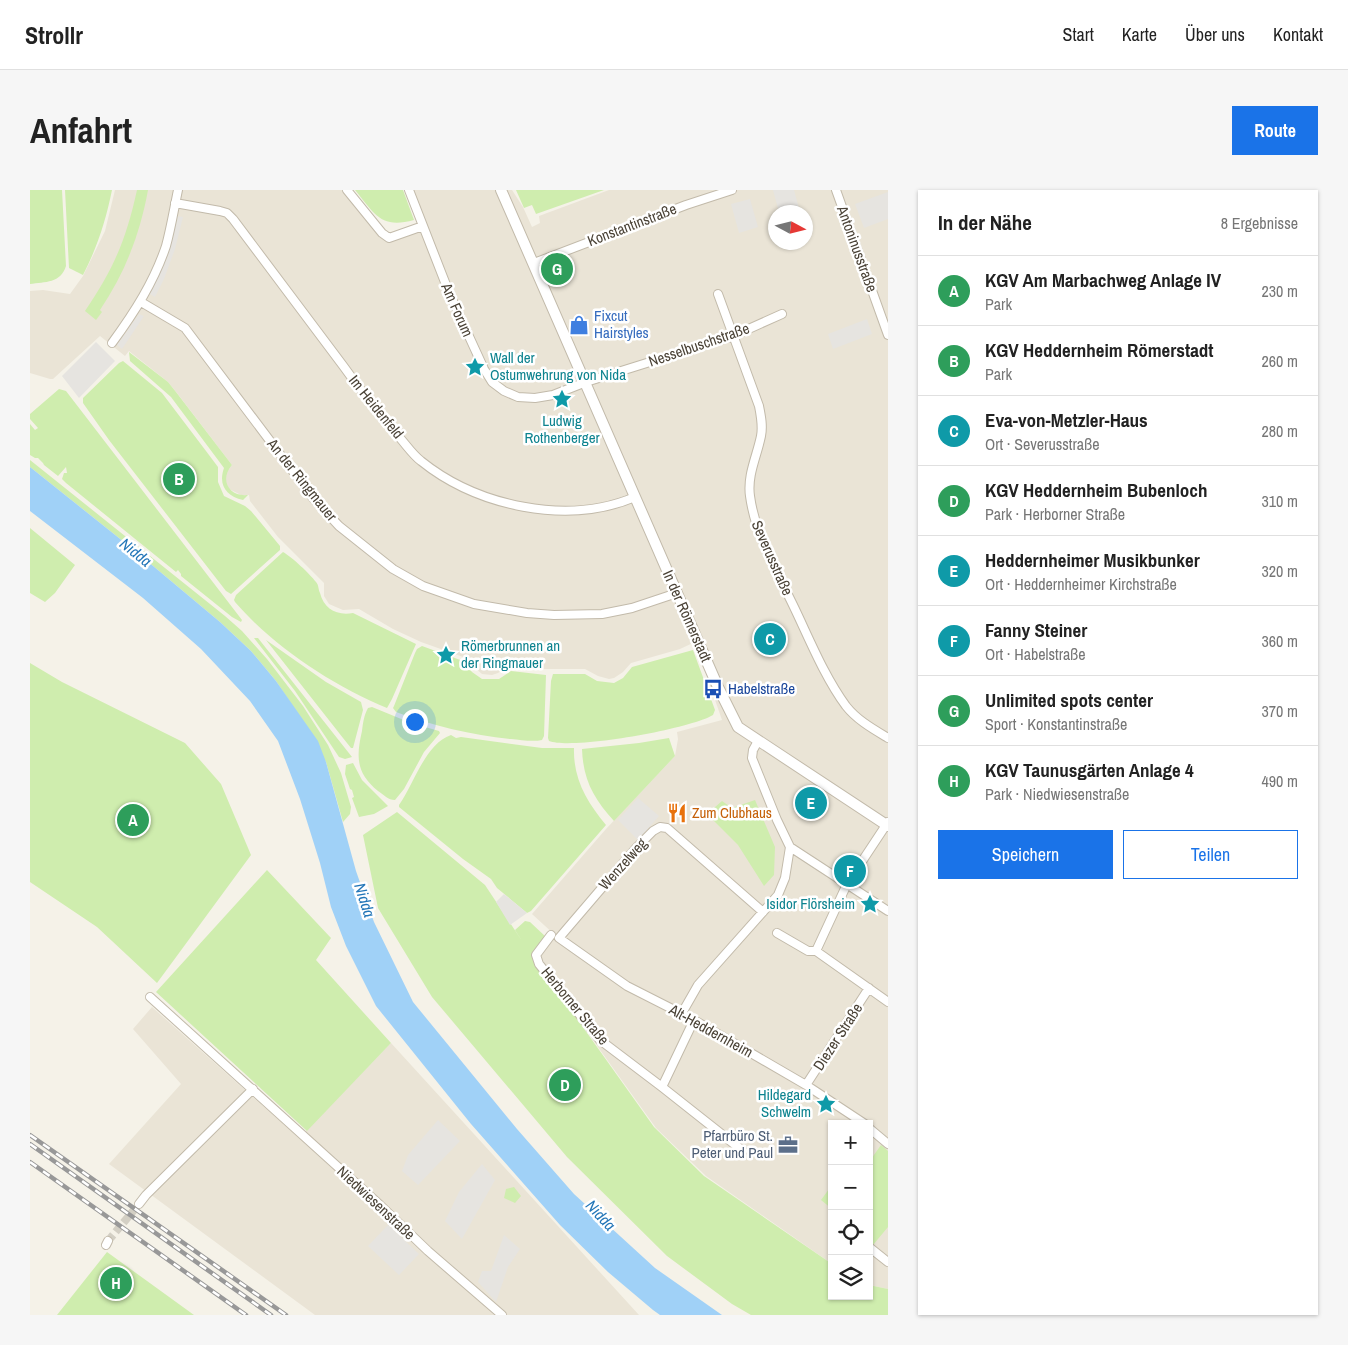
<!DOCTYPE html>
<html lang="de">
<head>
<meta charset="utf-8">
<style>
	:root { --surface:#fff; --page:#f6f6f6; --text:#222; --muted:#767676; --line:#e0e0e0; --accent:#1a73e8 }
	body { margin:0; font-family:"Archivo Narrow",sans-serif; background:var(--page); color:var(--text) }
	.controls { position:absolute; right:15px; bottom:15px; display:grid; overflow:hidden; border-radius:0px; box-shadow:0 1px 4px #0004 }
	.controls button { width:45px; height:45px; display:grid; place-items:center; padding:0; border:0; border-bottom:1px solid var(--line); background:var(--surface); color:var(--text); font:25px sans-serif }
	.compass { position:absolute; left:738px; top:15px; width:45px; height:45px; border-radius:50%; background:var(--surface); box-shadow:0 1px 4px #0004; rotate:97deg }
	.you { position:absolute; left:384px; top:531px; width:18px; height:18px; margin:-12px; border:4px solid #fff; border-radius:50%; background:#1a73e8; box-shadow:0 0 0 8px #1a73e833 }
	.badge { display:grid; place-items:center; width:32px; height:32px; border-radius:50%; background:var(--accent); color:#fff; font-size:16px; font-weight:700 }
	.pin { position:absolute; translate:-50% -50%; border:2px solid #fff; box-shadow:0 1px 5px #0006 }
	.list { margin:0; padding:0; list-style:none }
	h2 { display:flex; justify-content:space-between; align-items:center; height:65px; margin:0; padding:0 20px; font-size:21px }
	h2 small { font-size:16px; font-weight:400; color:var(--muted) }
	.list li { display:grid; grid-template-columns:32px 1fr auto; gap:15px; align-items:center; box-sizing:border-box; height:70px; padding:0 20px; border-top:1px solid var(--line) }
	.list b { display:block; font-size:19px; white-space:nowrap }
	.list p { margin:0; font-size:16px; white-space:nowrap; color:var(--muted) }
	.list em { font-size:16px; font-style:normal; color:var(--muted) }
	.actions { display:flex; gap:10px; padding:15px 20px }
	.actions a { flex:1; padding:11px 0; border:1px solid var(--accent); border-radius:0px; text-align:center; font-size:18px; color:var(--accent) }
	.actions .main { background:var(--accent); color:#fff }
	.icon { flex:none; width:28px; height:28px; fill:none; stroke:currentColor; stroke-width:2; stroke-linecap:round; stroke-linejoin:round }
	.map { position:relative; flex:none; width:858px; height:1125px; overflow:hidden; border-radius:0px }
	header { display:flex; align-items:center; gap:30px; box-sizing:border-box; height:70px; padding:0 25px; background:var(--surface); border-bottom:1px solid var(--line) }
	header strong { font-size:24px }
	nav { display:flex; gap:28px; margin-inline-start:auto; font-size:18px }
	.intro { display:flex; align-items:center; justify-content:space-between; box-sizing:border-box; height:120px; padding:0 30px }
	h1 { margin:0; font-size:35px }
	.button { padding:12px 22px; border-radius:0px; background:var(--accent); color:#fff; font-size:18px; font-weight:700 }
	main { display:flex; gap:30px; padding:0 30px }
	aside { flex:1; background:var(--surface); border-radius:0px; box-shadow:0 1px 4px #0004 }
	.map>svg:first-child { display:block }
	.residential { fill:#eae4d6; fill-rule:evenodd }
	.green { fill:#cfedae }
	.parking { fill:#e6e4e0 }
	.water { fill:#a0d1f7 }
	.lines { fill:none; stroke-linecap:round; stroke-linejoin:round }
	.minor-tunnel { stroke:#d3cfc4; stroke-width:8; stroke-dasharray:8 4; stroke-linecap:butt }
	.minor-casing { stroke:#c2baaa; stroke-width:10 }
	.tertiary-casing { stroke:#c2baaa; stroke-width:12 }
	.minor { stroke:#fff; stroke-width:8 }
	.tertiary { stroke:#fff; stroke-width:10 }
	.rail-casing { stroke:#989898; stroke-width:4.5 }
	.rail { stroke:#fff; stroke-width:2.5; stroke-dasharray:8; stroke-linecap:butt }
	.labels { text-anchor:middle; stroke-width:5; stroke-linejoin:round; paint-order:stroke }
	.street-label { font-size:15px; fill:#4a4236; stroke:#fff }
	.shop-label { font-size:15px; fill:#366cbe; stroke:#fff; text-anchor:start }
	.culture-label { font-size:15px; fill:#0d838f; stroke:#fff; text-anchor:start }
	.transit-label { font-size:15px; fill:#164399; stroke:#fff; text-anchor:start }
	.food-label { font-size:15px; fill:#c56008; stroke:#fff; text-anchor:start }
	.service-label { font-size:15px; fill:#4e5e75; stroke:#fff; text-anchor:end }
	.water-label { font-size:16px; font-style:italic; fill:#2376b8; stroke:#fff }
</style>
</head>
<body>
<header>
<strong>Strollr</strong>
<nav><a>Start</a><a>Karte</a><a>Über uns</a><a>Kontakt</a></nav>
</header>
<div class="intro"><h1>Anfahrt</h1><a class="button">Route</a></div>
<main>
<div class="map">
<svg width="858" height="1125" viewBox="0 0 858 1125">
	<rect width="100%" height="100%" fill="#f5f2e8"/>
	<path class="residential" d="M 85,0 L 320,0 L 361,50 L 395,37 L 381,0 L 482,0 L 493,17 L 502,37 L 510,33 L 509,26 L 579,0 L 858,0 L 858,1099 L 839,1095 L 839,934 L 802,934 L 802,1074 L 676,986 L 626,938 L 507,772 L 526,746 L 502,724 L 576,639 L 645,566 L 648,549 L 647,542 L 692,530 L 665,452 L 650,459 L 601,473 L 593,482 L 584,488 L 579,489 L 568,486 L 555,479 L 506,479 L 480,475 L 468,483 L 462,485 L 452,484 L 444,477 L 436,468 L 391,452 L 363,439 L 329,419 L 313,420 L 299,414 L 294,406 L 294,393 L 248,347 L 220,311 L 219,305 L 211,305 L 199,299 L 196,294 L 196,283 L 202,275 L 147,203 L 138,192 L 99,161 L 95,166 L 70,146 L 23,189 L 20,189 L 0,183 L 0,101 L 13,100 L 40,104 L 53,86 L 75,41 ZM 746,22 L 776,22 L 776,52 L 746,52 Z
		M 122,817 L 269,948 L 361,853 L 609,1125 L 285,1125 L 79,974 L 151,894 L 103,839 Z"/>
	<path class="green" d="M 0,0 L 32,0 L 36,76 C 31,93 15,92 0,94 Z
		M 35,0 L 82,0 C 76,30 67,58 53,85 L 39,78 Z
		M 107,0 L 118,0 C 110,44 95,83 70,120 L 72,122 L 66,130 L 55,121 C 84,78 96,50 107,0 Z
		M 325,0 L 373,0 L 384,30 C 350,39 345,24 325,0 Z
		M 486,0 L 574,0 L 506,24 L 502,15 L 494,18 Z
		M 99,162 L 138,192 L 146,202 L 202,275 C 189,290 199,307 218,305 L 213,310 C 196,306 188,295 194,278 L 141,207 L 100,171 Z
		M 93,171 L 132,203 L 176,261 L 188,277 L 188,292 L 194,306 L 215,316 L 221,321 L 250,356 L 250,360 L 201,404 L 196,401 L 79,250 L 53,213 L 53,208 L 89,173 Z
		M 29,199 L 36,201 L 202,417 L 212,430 L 211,432 L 202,427 L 151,386 L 151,384 L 148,380 L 146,382 L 36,293 L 32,289 L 34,283 L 37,283 L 36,277 L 28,286 L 14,275 L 13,273 L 8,268 L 5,268 L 0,265 L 0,234 L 5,240 L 8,238 L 0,229 L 0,224 Z
		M 0,270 L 195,426 L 212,441 L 237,469 L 273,516 L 298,555 L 311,583 L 321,617 L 320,624 L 313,632 L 296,572 L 260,512 L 246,491 L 221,461 L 190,432 L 104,360 L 0,277 Z
		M 0,338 L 45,375 L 25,403 L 15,412 L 0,403 Z
		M 253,362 C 262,367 280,384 286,392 C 289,395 288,399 290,403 C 294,419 307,426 323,423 L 386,454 L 362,509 L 357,518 C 302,495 244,457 205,412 L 204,410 L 206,405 Z
		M 224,448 L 228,448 L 322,567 L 315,569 L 309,567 L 265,501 Z
		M 236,450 L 296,492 L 331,512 L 333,520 L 323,558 L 321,558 L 313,548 Z
		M 392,456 L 433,471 L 442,482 L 452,489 L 469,489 L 481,481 L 516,485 L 514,546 L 512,550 C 503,552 491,550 481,549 C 442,545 403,536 366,522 L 363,518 L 364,516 L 385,463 L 387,459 Z
		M 663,460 L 685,520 L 683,525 C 660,539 543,560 519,551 L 518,548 L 521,491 L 523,484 L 555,484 L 567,491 L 584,493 L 593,488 L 602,477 Z
		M 0,473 L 32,492 L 155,553 L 191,594 L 221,665 L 127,793 L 67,737 L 0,692 Z
		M 342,517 L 381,533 L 409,541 L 410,543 L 394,562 L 374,599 L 365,610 C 358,610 354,605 348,601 C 326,583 326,567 332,541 C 333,533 334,525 338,518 Z
		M 421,545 L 426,548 L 431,547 L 512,558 L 544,558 C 543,589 557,612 576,635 L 501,721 L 497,723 L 467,698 L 461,689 L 433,669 L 369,617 L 369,615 C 384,594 395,554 421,545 Z
		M 639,548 L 645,566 L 584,631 C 564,609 553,590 552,559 L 609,553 Z
		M 323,573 L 332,590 L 358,616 L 344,624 L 329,627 L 322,608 L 324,607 L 322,600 L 320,599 L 315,584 L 316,575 Z
		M 725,610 L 745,657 L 744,685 L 734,696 L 708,655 L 677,624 L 692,611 L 702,618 Z
		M 367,622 L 455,695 L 492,751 L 485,740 L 495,731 L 500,732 L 516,747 L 503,767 L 624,937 L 674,986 L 802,1074 L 802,1106 L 839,1106 L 839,1095 L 858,1099 L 858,1125 L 721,1125 L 702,1114 L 637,1066 L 537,967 L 402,807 L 348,718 L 333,645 Z
		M 237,680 L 301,748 L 286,770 L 361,853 L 277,941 L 126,802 Z
		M 851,955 L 858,961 L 858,1037 L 843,1055 L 839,1051 L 839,972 Z
		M 802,995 L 802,1019 L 791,1010 Z
		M 484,997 L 491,1006 L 485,1013 L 474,1008 L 476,999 Z
		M 77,1062 L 164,1125 L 27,1125 Z"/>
	<path class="parking" d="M 743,0 L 764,0 L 770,22 L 749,22 Z
		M 858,2 L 858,29 L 834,38 L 825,14 Z
		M 720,9 L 728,37 L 709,43 L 701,14 Z
		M 147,26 L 153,27 L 145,59 L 134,89 L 125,107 L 120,104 L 134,73 Z
		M 109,124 L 114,126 L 92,159 L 87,155 Z
		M 837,129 L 842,144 L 803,159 L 798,144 Z
		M 66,152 L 85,171 L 49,208 L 32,186 Z
		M 608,608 L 629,626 L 608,650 L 588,630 Z
		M 474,704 L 497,723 L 480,735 L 466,712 Z
		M 408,930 L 430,951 L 388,995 L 372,981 L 378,965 Z
		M 452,974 L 465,990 L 432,1049 L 415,1031 L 429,1002 Z
		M 358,1035 L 389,1064 L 369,1085 L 338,1056 Z
		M 474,1045 L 490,1059 L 478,1077 L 466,1112 L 448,1092 L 452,1081 L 461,1081 Z"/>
	<path class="water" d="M 0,277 L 104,360 L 190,432 L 221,461 L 246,491 L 288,551 L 296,572 L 326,681 L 344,732 L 383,812 L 487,939 L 544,1004 L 625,1078 L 692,1125 L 630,1125 L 623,1120 L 578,1082 L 530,1035 L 441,934 L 346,816 L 316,756 L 301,717 L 290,673 L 270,609 L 248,551 L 220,511 L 171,459 L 113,408 L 0,321 Z"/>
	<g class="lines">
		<path class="minor-tunnel" d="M 78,1051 L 109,1014"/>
		<defs>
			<path id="minor" d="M 317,0 L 352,43 L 359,48 L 393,36
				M 379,0 L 420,105 L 454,179 L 462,192 L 474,201 L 488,207 L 505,208 L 523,205 L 556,192 L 703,146 L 752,124
				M 806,0 L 858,145
				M 145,13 L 190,21 L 197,23 L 203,29 C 240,78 277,128 314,177 C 332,202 350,226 370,248 C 377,256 383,265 391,271 C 447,316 537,336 605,307
				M 504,73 L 656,15 L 702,0
				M 688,104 L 729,216 C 731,226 733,236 731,246 C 727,266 717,285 720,306 C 725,344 746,380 763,415 C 779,448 794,486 816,516 C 827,530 843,539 858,548
				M 111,112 L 155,138 L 283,308 L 309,336 L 363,379 L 393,396 L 444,414 L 497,423 L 524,425 L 572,424 L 602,418 L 647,403
				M 82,153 C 104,123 124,92 136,56 C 141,38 144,19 148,0
				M 760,657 L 858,721
				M 733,722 L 637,638 L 630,637 L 623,641 L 606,658 L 529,748 L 597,796 L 664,830 L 776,895 L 835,934
				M 747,743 L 778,761 L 786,761 L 858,812
				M 521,745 L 506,765 L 509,774 L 570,850 L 632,897 L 713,961
				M 786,761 L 817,694 L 858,632
				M 120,807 L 350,1015 L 398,1061 L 472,1125
				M 652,823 L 668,795 L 748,705 L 755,688 L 760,657 L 747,630 L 722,568 L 723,560 L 728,551
				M 776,895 L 839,798
				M 632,897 L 664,830
				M 839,938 L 858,954
				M 109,1014 L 116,1005 L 223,899
				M 76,1055 L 78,1051
				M 839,1057 L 858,1072"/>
			<path id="tertiary" d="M 471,0 L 688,497 L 708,537 L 858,636"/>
		</defs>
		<use href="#minor" class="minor-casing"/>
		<use href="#tertiary" class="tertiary-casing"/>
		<use href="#minor" class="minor"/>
		<use href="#tertiary" class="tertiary"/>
		<defs>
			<path id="rail" d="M 0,945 L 256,1125
				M 0,954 L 241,1125
				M 0,972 L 216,1125"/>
		</defs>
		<use href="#rail" class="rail-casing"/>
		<use href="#rail" class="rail"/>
	</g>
	<defs>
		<symbol id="shop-bare" viewBox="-9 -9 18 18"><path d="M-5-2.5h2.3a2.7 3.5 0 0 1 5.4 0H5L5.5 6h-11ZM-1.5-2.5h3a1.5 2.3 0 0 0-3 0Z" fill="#3f7fe0" stroke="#fff" stroke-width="2.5" paint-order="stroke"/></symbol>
		<symbol id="sight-bare" viewBox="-9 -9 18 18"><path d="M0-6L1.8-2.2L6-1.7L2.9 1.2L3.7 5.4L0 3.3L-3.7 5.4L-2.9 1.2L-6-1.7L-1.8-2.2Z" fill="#0f9aa8" stroke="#fff" stroke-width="2.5" paint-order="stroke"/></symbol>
		<symbol id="bus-bare" viewBox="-9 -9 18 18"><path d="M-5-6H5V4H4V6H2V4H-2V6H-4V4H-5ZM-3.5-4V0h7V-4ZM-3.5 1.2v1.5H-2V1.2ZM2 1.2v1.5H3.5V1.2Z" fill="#1a4fb4" stroke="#fff" stroke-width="2.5" paint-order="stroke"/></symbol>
		<symbol id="restaurant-bare" viewBox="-9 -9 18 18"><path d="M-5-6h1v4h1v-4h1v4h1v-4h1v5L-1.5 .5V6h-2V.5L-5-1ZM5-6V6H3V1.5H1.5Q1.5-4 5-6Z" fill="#e8710a" stroke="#fff" stroke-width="2.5" paint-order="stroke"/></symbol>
		<symbol id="office-bare" viewBox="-9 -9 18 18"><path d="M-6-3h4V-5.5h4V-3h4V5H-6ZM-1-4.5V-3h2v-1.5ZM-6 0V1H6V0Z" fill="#5c6f8a" stroke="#fff" stroke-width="2.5" paint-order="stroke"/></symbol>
	</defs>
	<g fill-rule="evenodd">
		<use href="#shop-bare" x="535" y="121" width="28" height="28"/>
		<use href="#sight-bare" x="431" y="163" width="28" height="28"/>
		<use href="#sight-bare" x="518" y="195" width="28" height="28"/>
		<use href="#sight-bare" x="402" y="451" width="28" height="28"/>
		<use href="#bus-bare" x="669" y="485" width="28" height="28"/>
		<use href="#restaurant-bare" x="633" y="609" width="28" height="28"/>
		<use href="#sight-bare" x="826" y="700" width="28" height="28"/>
		<use href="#sight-bare" x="782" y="900" width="28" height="28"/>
		<use href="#office-bare" x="744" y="941" width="28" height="28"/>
	</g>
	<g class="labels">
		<g class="street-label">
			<text transform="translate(602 35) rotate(-21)" y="5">Konstantinstraße</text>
			<text transform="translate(827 59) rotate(70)" y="5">Antoninusstraße</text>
			<text transform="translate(427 120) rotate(66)" y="5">Am Forum</text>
			<text transform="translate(669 155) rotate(-19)" y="5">Nesselbuschstraße</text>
			<text transform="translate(346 217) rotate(51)" y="5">Im Heidenfeld</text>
			<text transform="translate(272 290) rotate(51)" y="5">An der Ringmauer</text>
			<text transform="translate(742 368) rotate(66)" y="5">Severusstraße</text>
			<text transform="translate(657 426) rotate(66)" y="5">In der Römerstadt</text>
			<text transform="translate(593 674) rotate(-48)" y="5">Wenzelweg</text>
			<text transform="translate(545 816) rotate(50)" y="5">Herborner Straße</text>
			<text transform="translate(681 841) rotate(29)" y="5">Alt-Heddernheim</text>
			<text transform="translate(808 847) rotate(-57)" y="5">Diezer Straße</text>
			<text transform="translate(346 1013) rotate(43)" y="5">Niedwiesenstraße</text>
		</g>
		<g class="shop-label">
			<text x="564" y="131">Fixcut<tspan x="564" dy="17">Hairstyles</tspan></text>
		</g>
		<g class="culture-label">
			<text x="460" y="173">Wall der<tspan x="460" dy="17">Ostumwehrung von Nida</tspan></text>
			<text x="532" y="236" text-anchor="middle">Ludwig<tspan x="532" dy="17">Rothenberger</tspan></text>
			<text x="431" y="461">Römerbrunnen an<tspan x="431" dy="17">der Ringmauer</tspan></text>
			<text x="825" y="719" text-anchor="end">Isidor Flörsheim</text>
			<text x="781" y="910" text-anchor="end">Hildegard<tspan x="781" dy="17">Schwelm</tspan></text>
		</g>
		<g class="transit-label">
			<text x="698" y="504">Habelstraße</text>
		</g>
		<g class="food-label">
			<text x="662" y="628">Zum Clubhaus</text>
		</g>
		<g class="service-label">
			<text x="743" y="951">Pfarrbüro St.<tspan x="743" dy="17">Peter und Paul</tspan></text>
		</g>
		<g class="water-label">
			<text transform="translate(106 362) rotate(39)" y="6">Nidda</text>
			<text transform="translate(335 710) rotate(72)" y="6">Nidda</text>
			<text transform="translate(571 1025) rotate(47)" y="6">Nidda</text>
		</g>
	</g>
</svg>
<div class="controls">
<button>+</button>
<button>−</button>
<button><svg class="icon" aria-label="locate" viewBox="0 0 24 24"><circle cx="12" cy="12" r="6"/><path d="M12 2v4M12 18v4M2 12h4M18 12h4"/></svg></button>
<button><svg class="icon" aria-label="layers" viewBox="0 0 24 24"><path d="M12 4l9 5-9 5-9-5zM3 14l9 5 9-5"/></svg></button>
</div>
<svg class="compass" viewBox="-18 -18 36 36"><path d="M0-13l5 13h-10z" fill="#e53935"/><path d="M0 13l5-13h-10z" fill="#767676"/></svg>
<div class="you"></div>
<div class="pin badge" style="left:103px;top:630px;background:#2e9e5b">A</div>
<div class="pin badge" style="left:149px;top:289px;background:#2e9e5b">B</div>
<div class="pin badge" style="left:740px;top:449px;background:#0f9aa8">C</div>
<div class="pin badge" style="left:535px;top:895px;background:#2e9e5b">D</div>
<div class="pin badge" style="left:781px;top:613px;background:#0f9aa8">E</div>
<div class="pin badge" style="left:820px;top:681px;background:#0f9aa8">F</div>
<div class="pin badge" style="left:527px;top:79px;background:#2e9e5b">G</div>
<div class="pin badge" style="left:86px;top:1093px;background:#2e9e5b">H</div>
</div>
<aside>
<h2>In der Nähe<small>8 Ergebnisse</small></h2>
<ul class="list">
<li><span class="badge" style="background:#2e9e5b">A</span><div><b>KGV Am Marbachweg Anlage IV</b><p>Park</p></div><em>230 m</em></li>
<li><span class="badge" style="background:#2e9e5b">B</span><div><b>KGV Heddernheim Römerstadt</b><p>Park</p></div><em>260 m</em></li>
<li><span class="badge" style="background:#0f9aa8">C</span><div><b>Eva-von-Metzler-Haus</b><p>Ort · Severusstraße</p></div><em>280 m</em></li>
<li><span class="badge" style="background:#2e9e5b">D</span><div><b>KGV Heddernheim Bubenloch</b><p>Park · Herborner Straße</p></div><em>310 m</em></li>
<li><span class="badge" style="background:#0f9aa8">E</span><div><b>Heddernheimer Musikbunker</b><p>Ort · Heddernheimer Kirchstraße</p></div><em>320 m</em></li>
<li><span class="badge" style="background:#0f9aa8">F</span><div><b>Fanny Steiner</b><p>Ort · Habelstraße</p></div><em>360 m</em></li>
<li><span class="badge" style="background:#2e9e5b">G</span><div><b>Unlimited spots center</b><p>Sport · Konstantinstraße</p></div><em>370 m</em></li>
<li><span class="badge" style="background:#2e9e5b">H</span><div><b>KGV Taunusgärten Anlage 4</b><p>Park · Niedwiesenstraße</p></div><em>490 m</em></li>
</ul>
<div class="actions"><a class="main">Speichern</a><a>Teilen</a></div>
</aside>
</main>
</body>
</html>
